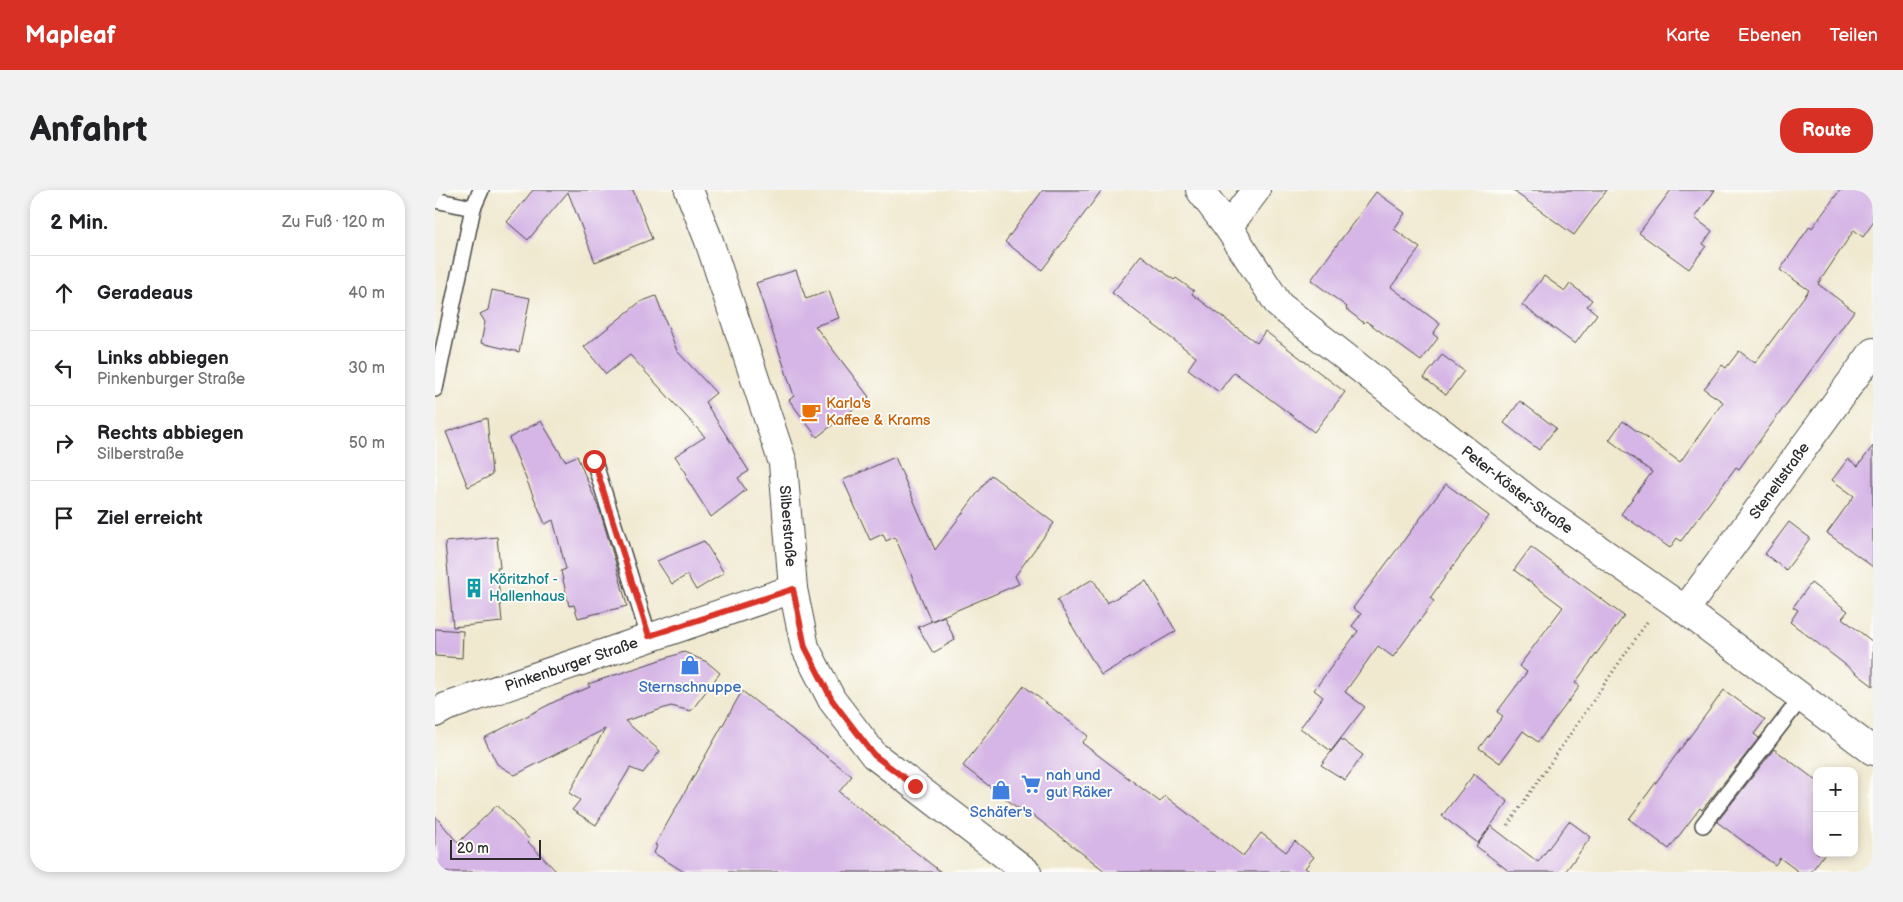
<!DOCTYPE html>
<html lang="de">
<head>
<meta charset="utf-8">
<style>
	:root { --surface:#fff; --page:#f2f2f2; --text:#202124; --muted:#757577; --line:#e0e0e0; --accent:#d93025 }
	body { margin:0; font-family:"Balsamiq Sans",sans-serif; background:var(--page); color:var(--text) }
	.controls { position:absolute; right:15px; bottom:15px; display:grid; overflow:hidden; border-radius:10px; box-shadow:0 2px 8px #0003 }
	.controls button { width:45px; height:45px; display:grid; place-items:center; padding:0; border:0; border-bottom:1px solid var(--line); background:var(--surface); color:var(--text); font:25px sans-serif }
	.scale { position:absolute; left:15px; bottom:12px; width:91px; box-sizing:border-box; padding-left:5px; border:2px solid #2b2b2b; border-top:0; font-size:14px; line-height:18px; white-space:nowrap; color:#2b2b2b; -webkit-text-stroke:4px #fdfcf7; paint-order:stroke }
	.stop { position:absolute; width:15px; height:15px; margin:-11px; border:4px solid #d93025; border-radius:50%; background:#fff }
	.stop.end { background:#d93025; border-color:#fff; box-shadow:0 1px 5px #0008 }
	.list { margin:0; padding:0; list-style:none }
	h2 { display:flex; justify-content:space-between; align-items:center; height:65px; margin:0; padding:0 20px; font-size:21px }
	h2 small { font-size:16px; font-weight:400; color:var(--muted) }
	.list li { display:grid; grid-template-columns:32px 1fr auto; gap:15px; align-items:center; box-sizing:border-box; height:75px; padding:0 20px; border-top:1px solid var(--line) }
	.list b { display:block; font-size:19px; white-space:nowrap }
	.list p { margin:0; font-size:16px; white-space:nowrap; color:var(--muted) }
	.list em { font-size:16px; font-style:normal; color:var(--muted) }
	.icon { flex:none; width:28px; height:28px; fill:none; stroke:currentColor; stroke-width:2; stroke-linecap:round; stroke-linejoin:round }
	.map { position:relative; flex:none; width:1438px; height:682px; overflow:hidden; border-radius:20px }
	header { display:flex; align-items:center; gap:30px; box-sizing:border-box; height:70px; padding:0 25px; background:var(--accent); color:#fff }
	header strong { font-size:24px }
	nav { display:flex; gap:28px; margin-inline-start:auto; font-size:18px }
	.intro { display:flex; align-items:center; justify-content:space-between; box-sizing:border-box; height:120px; padding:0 30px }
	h1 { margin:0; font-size:35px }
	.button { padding:12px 22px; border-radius:20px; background:var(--accent); color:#fff; font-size:18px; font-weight:700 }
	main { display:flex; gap:30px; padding:0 30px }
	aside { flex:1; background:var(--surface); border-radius:20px; box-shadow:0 2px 8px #0003 }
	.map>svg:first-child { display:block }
	.building { fill:#d6b6e6 }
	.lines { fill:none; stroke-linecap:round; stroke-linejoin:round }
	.service-casing { stroke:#494844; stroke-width:18 }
	.minor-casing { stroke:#494844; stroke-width:30 }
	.tertiary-casing { stroke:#494844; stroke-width:30 }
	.path { stroke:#494844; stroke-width:3; stroke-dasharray:1 4; stroke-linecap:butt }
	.service { stroke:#fff; stroke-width:15 }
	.minor { stroke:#fff; stroke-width:28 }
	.tertiary { stroke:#fff; stroke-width:28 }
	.route { stroke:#d93025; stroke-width:6 }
	.labels { text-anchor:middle; stroke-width:4; stroke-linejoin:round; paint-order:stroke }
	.food-label { font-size:15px; fill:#c56008; stroke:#fdfcf7; text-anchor:start }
	.street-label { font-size:15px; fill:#2b2b2b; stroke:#fdfcf7 }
	.culture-label { font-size:15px; fill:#0d838f; stroke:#fdfcf7; text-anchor:start }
	.shop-label { font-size:15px; fill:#366cbe; stroke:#fdfcf7 }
</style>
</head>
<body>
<header>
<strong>Mapleaf</strong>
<nav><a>Karte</a><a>Ebenen</a><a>Teilen</a></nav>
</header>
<div class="intro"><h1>Anfahrt</h1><a class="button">Route</a></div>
<main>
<aside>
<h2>2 Min.<small>Zu Fuß · 120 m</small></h2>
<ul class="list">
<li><svg class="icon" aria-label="ahead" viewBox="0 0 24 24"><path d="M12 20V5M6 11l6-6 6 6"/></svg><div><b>Geradeaus</b></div><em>40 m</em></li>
<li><svg class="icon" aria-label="left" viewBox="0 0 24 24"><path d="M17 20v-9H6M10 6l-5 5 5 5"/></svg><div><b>Links abbiegen</b><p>Pinkenburger Straße</p></div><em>30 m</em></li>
<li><svg class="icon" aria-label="right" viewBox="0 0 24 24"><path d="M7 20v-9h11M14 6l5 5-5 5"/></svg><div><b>Rechts abbiegen</b><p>Silberstraße</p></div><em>50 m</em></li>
<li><svg class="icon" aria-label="arrive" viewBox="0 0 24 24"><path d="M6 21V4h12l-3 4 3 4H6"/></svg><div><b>Ziel erreicht</b></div></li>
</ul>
</aside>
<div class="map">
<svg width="1438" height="682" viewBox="0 0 1438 682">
	<rect width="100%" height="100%" fill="#fdfcf7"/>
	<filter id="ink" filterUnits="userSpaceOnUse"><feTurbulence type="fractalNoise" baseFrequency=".02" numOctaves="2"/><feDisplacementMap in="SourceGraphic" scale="10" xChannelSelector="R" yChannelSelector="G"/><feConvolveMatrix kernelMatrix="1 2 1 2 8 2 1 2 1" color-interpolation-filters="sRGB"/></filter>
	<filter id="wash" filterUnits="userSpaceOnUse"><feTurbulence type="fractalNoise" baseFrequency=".0096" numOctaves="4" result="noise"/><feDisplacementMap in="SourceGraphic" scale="20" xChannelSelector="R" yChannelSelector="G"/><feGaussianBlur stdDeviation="1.12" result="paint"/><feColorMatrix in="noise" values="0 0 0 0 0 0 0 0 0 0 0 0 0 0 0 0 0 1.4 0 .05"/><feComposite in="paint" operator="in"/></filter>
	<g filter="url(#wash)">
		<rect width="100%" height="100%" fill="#f0e9d0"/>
		<g id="blocks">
			<path class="building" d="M 98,0 L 198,0 L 217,49 L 160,72 L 133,2 L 93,50 L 72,32 Z
				M 608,0 L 667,0 L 607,80 L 570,52 Z
				M 1077,0 L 1172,0 L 1139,45 Z
				M 1236,0 L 1280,0 L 1260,28 L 1277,41 L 1268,54 L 1271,56 L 1254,79 L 1204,43 Z
				M 1405,0 L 1438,0 L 1438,33 L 1428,47 L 1419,40 L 1383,94 L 1419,121 L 1304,279 L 1301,277 L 1246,351 L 1242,348 L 1235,358 L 1186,324 L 1217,282 L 1174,250 L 1188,231 L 1245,272 L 1288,212 L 1269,199 L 1287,175 L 1291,178 L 1304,161 L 1320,173 L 1374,100 L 1345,80 L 1375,36 L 1377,38 Z
				M 941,2 L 970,23 L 959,39 L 985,58 L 956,97 L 1005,134 L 998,144 L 1003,148 L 986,171 L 931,131 L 929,133 L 911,119 L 912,117 L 876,90 Z
				M 706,65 L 739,90 L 741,88 L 759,101 L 757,104 L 822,153 L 830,141 L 910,202 L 879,242 L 799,182 L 784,202 L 753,179 L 761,167 L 677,103 Z
				M 361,80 L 371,109 L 394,101 L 404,128 L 380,136 L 434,207 L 382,247 L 354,210 L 359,206 L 321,93 Z
				M 1109,86 L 1130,101 L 1135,94 L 1157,110 L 1152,116 L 1162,124 L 1140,154 L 1087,115 Z
				M 57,100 L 95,108 L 84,162 L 46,153 L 50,132 L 45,124 L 53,120 Z
				M 221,106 L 242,161 L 281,203 L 270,212 L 314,281 L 303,288 L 311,300 L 276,327 L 250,286 L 252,284 L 240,266 L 270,247 L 195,165 L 171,184 L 149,157 L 205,112 Z
				M 1007,165 L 1029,181 L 1011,205 L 989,188 Z
				M 1085,211 L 1121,238 L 1104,260 L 1069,233 Z
				M 52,228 L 57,285 L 33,297 L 11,242 Z
				M 106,231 L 130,271 L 142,266 L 165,321 L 181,374 L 192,416 L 143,428 L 139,415 L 134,416 L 126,381 L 131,379 L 118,330 L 110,334 L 74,248 Z
				M 1438,256 L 1438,377 L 1392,343 L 1419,306 L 1397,290 L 1413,269 L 1423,276 Z
				M 460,267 L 500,360 L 556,285 L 619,333 L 580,386 L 584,394 L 496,431 L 460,347 L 451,351 L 448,344 L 435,350 L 408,290 Z
				M 1011,294 L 1054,326 L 995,408 L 999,411 L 958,467 L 943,456 L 910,502 L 930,517 L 896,561 L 865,538 L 888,507 L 879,500 L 923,441 L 917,436 L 926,424 L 918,418 Z
				M 1354,332 L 1375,348 L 1351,380 L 1330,364 Z
				M 62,347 L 65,378 L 62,378 L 67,432 L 18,437 L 10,352 Z
				M 269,351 L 289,383 L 261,400 L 252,385 L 237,394 L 222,371 Z
				M 1096,357 L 1189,426 L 1140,493 L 1145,496 L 1103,552 L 1088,541 L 1065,573 L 1044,558 L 1068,526 L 1062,522 L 1092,482 L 1084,476 L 1128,417 L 1079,380 Z
				M 658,389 L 672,413 L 711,391 L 741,441 L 666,485 L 622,410 Z
				M 1376,393 L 1413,421 L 1407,428 L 1438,452 L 1438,496 L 1355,432 L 1363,420 L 1358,417 Z
				M 509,426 L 520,450 L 498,463 L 483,437 Z
				M 0,439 L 28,441 L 27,468 L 0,466 Z
				M 249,462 L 272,472 L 285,483 L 256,521 L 236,516 L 190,531 L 225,561 L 208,583 L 195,578 L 161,635 L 137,620 L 145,610 L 134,603 L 170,539 L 80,585 L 62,574 L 49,548 L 121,511 L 155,497 L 153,494 Z
				M 589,496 L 653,546 L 647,553 L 725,612 L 730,606 L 808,666 L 826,643 L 851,662 L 860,651 L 879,667 L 870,678 L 876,682 L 671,682 L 594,622 L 592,625 L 528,576 Z
				M 1289,500 L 1330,530 L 1319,544 L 1324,548 L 1267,620 L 1265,618 L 1234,659 L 1194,629 Z
				M 307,501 L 417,586 L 404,602 L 506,682 L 249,682 L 219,663 L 222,656 L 220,655 Z
				M 906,549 L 928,565 L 910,590 L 886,575 Z
				M 1339,559 L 1382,591 L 1382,663 L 1390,663 L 1376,682 L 1364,682 L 1345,668 L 1340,675 L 1282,632 Z
				M 1039,584 L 1073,612 L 1043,653 L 1007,626 Z
				M 62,615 L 95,650 L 93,652 L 122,682 L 0,682 L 0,626 L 23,653 Z
				M 1134,631 L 1156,647 L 1130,682 L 1075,682 L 1041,656 L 1056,636 L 1103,672 Z"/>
		</g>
	</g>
	<g filter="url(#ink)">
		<use href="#blocks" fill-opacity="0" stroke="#494844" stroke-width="1"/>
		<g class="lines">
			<defs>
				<path id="service" d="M 0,10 L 38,18
					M 0,199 L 38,18 L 46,0
					M 159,271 L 214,447
					M 1268,635 L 1367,507"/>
				<g id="minor">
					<path id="s1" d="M 765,0 L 793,37 L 844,115 L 1096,312 L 1250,420 L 1438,561"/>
					<path d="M 793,37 L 821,0"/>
					<path id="s2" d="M 1250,420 L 1438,162"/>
					<path id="s3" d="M 0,523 L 11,517 L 358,399"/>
				</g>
				<g id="tertiary">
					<path id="s4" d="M 254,0 L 274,51 L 348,273 L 358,399 L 370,457 L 397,510 L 439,565 L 592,682"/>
				</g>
			</defs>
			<use href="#service" class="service-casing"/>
			<use href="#minor" class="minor-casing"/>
			<use href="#tertiary" class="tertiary-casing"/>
			<path class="path" d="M 1073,635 L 1214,429"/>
			<use href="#service" class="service"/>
			<use href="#minor" class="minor"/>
			<use href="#tertiary" class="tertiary"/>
		</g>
	</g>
	<g class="lines" filter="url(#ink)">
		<path class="route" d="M 159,271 L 214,446 L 358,399 L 370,457 L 397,510 L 439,565 L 480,596"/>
	</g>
	<defs>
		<symbol id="cafe-bare" viewBox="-9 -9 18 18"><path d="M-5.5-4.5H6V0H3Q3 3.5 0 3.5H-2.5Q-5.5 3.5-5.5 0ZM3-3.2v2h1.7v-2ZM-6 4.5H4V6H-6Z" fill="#e8710a" stroke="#fdfcf7" stroke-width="2.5" paint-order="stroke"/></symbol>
		<symbol id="building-bare" viewBox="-9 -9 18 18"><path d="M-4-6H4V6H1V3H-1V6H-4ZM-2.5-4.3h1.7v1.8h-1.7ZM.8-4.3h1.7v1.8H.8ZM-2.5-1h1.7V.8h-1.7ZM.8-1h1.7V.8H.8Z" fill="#0f9aa8" stroke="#fdfcf7" stroke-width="2.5" paint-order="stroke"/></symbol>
		<symbol id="shop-bare" viewBox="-9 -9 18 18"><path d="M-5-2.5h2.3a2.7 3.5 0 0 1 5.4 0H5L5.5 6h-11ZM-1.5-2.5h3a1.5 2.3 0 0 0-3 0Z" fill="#3f7fe0" stroke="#fdfcf7" stroke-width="2.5" paint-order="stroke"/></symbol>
		<symbol id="supermarket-bare" viewBox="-9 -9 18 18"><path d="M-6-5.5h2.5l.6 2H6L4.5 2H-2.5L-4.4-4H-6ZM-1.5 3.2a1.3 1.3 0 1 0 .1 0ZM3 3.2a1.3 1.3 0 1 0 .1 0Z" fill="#3f7fe0" stroke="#fdfcf7" stroke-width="2.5" paint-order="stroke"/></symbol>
	</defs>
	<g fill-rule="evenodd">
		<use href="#cafe-bare" x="362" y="208" width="28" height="28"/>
		<use href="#building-bare" x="25" y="384" width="28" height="28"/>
		<use href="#shop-bare" x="241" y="461" width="28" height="28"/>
		<use href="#supermarket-bare" x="582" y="580" width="28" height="28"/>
		<use href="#shop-bare" x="552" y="586" width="28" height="28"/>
	</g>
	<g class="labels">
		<g class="food-label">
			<text x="391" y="218">Karla's<tspan x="391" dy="17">Kaffee &amp; Krams</tspan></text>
		</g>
		<g class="street-label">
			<text dy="5" stroke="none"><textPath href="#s2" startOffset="160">Steneltstraße</textPath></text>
			<text dy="5" stroke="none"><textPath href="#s1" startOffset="441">Peter-Köster-Straße</textPath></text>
			<text dy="5" stroke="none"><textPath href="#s4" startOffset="352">Silberstraße</textPath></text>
			<text dy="5" stroke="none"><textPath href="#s3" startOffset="145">Pinkenburger Straße</textPath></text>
		</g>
		<g class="culture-label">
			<text x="54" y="394">Köritzhof -<tspan x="54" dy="17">Hallenhaus</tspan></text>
		</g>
		<g class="shop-label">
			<text x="255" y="502">Sternschnuppe</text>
			<text x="611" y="590" text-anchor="start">nah und<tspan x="611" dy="17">gut Räker</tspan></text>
			<text x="566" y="627">Schäfer's</text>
		</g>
	</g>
</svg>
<div class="controls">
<button>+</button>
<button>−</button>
</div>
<div class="scale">20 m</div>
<div class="stop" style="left:159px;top:271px"></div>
<div class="stop end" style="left:480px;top:596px"></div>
</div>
</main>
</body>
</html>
